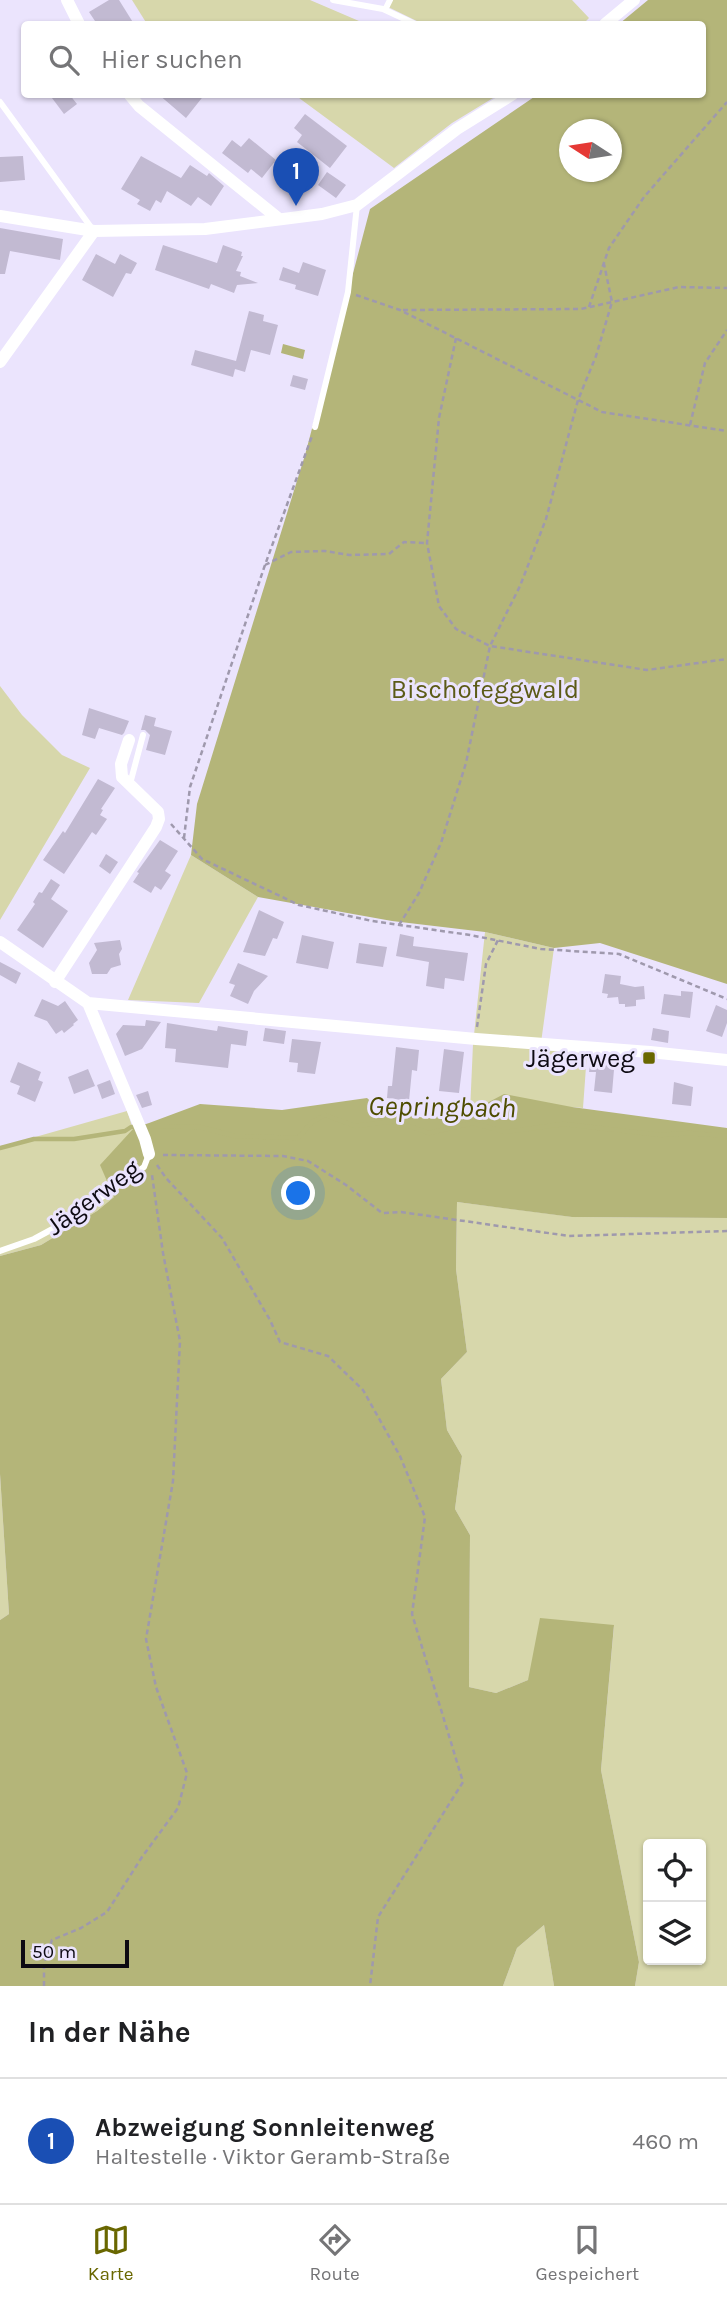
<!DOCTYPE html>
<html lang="de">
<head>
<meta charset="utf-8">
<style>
	:root { --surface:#fff; --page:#f2f2f2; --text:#202124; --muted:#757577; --line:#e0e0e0; --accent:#696700 }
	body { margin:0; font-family:Karla,sans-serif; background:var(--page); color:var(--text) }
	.controls { position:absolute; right:21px; bottom:21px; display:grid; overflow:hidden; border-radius:7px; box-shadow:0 2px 5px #0004 }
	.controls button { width:63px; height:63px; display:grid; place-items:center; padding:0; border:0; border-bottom:2px solid var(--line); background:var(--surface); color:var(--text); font:35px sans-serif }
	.compass { position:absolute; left:559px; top:119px; width:63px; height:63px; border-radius:50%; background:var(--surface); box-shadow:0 2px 5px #0004; rotate:282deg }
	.scale { position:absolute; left:21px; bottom:18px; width:108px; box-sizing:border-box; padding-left:7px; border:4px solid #0d0a12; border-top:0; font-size:19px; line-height:24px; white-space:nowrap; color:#0d0a12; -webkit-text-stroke:5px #ebe4fd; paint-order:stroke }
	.you { position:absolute; left:299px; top:1194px; width:24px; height:24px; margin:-18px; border:5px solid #fff; border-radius:50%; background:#1a73e8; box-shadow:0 0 0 10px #1a73e833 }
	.badge { display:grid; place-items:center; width:46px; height:46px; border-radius:50%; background:var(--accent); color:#fff; font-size:23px; font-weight:700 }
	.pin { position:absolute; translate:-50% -58px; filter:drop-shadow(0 2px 4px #0008) }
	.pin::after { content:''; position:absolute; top:37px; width:24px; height:21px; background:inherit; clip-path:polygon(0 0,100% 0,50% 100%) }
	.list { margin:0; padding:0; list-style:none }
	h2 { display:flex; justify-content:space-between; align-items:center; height:91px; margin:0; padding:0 28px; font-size:30px }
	h2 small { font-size:23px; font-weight:400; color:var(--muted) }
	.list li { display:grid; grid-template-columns:46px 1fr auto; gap:21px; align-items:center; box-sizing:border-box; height:126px; padding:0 28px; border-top:2px solid var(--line) }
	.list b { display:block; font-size:26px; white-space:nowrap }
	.list p { margin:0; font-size:23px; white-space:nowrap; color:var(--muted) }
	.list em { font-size:23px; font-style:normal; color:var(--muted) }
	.icon { flex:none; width:38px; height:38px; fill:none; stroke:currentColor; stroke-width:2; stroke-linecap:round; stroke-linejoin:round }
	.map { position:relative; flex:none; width:727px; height:1986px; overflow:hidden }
	.search { position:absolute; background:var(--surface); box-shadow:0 2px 5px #0004; left:21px; right:21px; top:21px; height:77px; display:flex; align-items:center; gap:18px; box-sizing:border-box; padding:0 24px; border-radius:7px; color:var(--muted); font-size:26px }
	.sheet { height:217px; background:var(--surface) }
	nav { display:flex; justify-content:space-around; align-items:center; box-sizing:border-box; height:98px; border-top:2px solid var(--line); background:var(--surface); font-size:19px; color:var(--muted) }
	nav a { display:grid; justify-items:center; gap:4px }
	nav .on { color:var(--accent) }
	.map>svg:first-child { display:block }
	.green { fill:#d7d7ab; fill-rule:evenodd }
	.forest { fill:#b4b579; fill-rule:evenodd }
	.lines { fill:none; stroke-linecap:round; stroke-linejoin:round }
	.stream { stroke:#b4b579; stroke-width:4.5 }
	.building { fill:#c2bad2 }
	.path { stroke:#9f99ad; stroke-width:2.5; stroke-dasharray:5 3.5; stroke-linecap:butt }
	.lane { stroke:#fff; stroke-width:6 }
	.street { stroke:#fff; stroke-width:12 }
	.poi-dot { fill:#696700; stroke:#ebe4fd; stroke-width:2.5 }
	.labels { text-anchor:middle; stroke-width:6; stroke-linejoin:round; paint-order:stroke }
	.park-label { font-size:26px; fill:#5c5b17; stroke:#ebe4fd }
	.poi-label { font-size:26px; fill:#0d0a12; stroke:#ebe4fd; text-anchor:end }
	.street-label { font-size:26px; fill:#0d0a12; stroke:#ebe4fd }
	.water-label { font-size:28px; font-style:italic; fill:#4e4c00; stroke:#ebe4fd }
</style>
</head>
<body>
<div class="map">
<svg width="727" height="1986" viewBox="0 0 727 1986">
	<rect width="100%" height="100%" fill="#ebe4fd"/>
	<path class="green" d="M 132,0 L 310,0 L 366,24 L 147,24 Z
		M 391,0 L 572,0 L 589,18 L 583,24 L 423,24 L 388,7 Z
		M 295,95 L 498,95 L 452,123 L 394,168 Z
		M 0,686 L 22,715 L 62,755 L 90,768 L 0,920 Z
		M 191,855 L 258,897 L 199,1003 L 128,1000 Z
		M 485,932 L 554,948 L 540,1050 L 587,1053 L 583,1108 L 572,1107 L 470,1112 L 473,1044 Z
		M 127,1111 L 133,1129 L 129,1135 L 114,1197 L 97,1211 L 41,1245 L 0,1256 L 0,1147 Z
		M 457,1202 L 573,1217 L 727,1218 L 727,1986 L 635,1986 L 639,1962 L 601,1770 L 614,1626 L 528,1680 L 496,1693 L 469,1687 L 470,1535 L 455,1509 L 462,1456 L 447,1430 L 441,1379 L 467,1352 L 456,1269 ZM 648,1844 L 701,1844 L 701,1960 L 648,1960 Z
		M 0,1474 L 9,1614 L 0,1620 Z
		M 544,1925 L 554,1986 L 503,1986 L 517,1948 Z"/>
	<path class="forest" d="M 648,0 L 727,0 L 727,984 L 600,943 L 554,948 L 485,932 L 392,921 L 258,897 L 191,855 L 197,804 L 305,455 L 370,209 L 537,95 L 702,94 L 702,24 L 619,24 ZM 570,130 L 612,130 L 612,172 L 570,172 Z
		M 283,344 L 305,350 L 303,359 L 281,353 Z
		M 504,1094 L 572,1107 L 727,1128 L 727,1218 L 572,1217 L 457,1202 L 456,1269 L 467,1352 L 441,1379 L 447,1430 L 462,1456 L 455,1509 L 470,1535 L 469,1687 L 496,1693 L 528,1680 L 540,1618 L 614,1625 L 601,1770 L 639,1962 L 635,1986 L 554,1986 L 544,1925 L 517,1948 L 503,1986 L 0,1986 L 0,1620 L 9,1614 L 0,1474 L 0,1256 L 41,1245 L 97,1211 L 114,1197 L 100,1165 L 133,1129 L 200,1104 L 282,1110 L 367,1098 L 382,1112 L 427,1118 L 470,1112 Z"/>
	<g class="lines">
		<path class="stream" d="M 0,1148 L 34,1139 L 74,1139 L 125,1131 L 131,1127 L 150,1126 L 200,1127 L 235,1136 L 298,1138 L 312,1122 L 325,1115 L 355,1126 L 395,1121 L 429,1133 L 473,1123 L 505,1132 L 564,1124 L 661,1135 L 689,1133 L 727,1136"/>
	</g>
	<path class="building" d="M 109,0 L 119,0 L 134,24 L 97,24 L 89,12 Z
		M 49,94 L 69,94 L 77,104 L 64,114 Z
		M 158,94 L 205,94 L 186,118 Z
		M 305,114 L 347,146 L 330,168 L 297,142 L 302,135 L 294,128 Z
		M 249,138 L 276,160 L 262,178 L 251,169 L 248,173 L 222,153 L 232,140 L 241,147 Z
		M 23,156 L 25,180 L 0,182 L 0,157 Z
		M 141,156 L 181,178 L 190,165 L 207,176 L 209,173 L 224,186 L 211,206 L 198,197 L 191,206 L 167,191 L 161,203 L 156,200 L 150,211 L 137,204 L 140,200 L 121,189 Z
		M 327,172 L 346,185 L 336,198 L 318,185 Z
		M 0,228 L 63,239 L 60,260 L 10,251 L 5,274 L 0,274 Z
		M 163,245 L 217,263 L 223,245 L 242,252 L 241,256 L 243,256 L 236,271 L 241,272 L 240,276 L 258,283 L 237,285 L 234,293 L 211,284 L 209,289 L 155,270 Z
		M 96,254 L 115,264 L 120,254 L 137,263 L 131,274 L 126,273 L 113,297 L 82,280 Z
		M 303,262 L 326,270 L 318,296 L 295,289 L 296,285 L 279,280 L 283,267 L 299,273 Z
		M 249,311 L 264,315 L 263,321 L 278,325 L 270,355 L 251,350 L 245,372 L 235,369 L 233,377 L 191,365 L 195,350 L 236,361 Z
		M 293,375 L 308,379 L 305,390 L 290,386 Z
		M 89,708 L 129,721 L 124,733 L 122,735 L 99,728 L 95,739 L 82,735 Z
		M 145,715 L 156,718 L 154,726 L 172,731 L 165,755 L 146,750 L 150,735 L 145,730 L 141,730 Z
		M 98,779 L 115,788 L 101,809 L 103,810 L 100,815 L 107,819 L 96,835 L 92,832 L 64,874 L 43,860 L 63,831 L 65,833 Z
		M 160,840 L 178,851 L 165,871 L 171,875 L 161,890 L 155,886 L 151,893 L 133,882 L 139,873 L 137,872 Z
		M 106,854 L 118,862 L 110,874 L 99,866 Z
		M 51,879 L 60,885 L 51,899 L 68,911 L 43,948 L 17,930 L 35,904 L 33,902 L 39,892 L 42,893 Z
		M 259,910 L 284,922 L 277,939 L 273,938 L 265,956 L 243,952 Z
		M 400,934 L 414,937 L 413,946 L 468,953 L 464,981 L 445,978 L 444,989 L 426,986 L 429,962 L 396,956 Z
		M 302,935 L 334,942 L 328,969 L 296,963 Z
		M 120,940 L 122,949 L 119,954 L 121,965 L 111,968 L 107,974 L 92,974 L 89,963 L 97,950 L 94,943 Z
		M 359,943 L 387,947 L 383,967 L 356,963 Z
		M 0,962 L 21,973 L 16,984 L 0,975 Z
		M 238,963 L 268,976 L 254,991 L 248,1004 L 230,996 L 235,985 L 229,983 Z
		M 605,974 L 621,976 L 620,984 L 635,987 L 644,986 L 645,999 L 636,1000 L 636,1006 L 625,1007 L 625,1004 L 619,1004 L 618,997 L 607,998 L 608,994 L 602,993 Z
		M 681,991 L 693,992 L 690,1018 L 661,1014 L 664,994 L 681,996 Z
		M 42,999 L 58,1006 L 65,1001 L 78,1020 L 73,1024 L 74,1025 L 64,1033 L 62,1030 L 56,1034 L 47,1021 L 34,1016 Z
		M 716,1005 L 727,1010 L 727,1023 L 722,1037 L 706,1031 Z
		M 146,1020 L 161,1022 L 142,1049 L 125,1056 L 116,1034 L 123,1025 L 145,1026 Z
		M 167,1023 L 217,1031 L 218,1026 L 248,1031 L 246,1046 L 231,1044 L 228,1068 L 175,1062 L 176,1049 L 165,1048 Z
		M 265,1028 L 286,1031 L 284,1044 L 263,1041 Z
		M 653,1028 L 669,1031 L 668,1043 L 651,1040 Z
		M 292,1039 L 321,1042 L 315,1074 L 297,1072 L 298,1063 L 289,1062 Z
		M 396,1047 L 419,1050 L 417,1071 L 412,1070 L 409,1101 L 387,1098 L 388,1086 L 392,1086 Z
		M 444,1049 L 464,1052 L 459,1093 L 439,1091 Z
		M 591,1057 L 615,1058 L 612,1093 L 594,1091 L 596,1072 L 589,1072 Z
		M 18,1062 L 41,1072 L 38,1080 L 43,1082 L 35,1102 L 17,1094 L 20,1086 L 10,1082 Z
		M 88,1069 L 95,1086 L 74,1094 L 68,1077 Z
		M 110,1080 L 115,1094 L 102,1099 L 97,1085 Z
		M 674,1082 L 693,1087 L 691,1106 L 672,1104 Z
		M 148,1091 L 152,1105 L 142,1108 L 136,1095 Z"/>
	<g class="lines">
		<path class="path" d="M 356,295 L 400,310 L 602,412 L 727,431
			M 589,307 L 609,248 L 644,197 L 727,102
			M 403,310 L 581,309 L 679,287 L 727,288
			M 456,338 L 439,418 L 427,543 L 439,606 L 456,629 L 490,646 L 647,670 L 727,659
			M 690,425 L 705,363 L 727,330
			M 265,565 L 291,552 L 325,551 L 349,555 L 389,554 L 404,542 L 426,543
			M 171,824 L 202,859 L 299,905 L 372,921 L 470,935 L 541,949 L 619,954 L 727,999
			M 184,838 L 190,787 L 265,565 L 312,436
			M 399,925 L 419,893 L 441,843 L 466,763 L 490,646 L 520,586 L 546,519 L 578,400 L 596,356 L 612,302 L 604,264
			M 477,1027 L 486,964 L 498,940
			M 163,1155 L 283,1156 L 308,1161 L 346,1185 L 382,1213 L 401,1212 L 569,1236 L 727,1231
			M 157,1165 L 166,1178 L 222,1238 L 270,1320 L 280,1342 L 328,1356 L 363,1390 L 400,1456 L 425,1517 L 412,1614 L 463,1782 L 378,1917 L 370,1986
			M 44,1986 L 44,1963 L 52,1940 L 81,1928 L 107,1912 L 142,1857 L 178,1808 L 187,1773 L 156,1687 L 146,1639 L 173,1481 L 180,1341 L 163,1253 L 152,1175"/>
		<path class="lane" d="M 333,0 L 383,9 L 415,24
			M 385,10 L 390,0
			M 0,102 L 93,230
			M 315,427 L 348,292 L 357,205
			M 130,784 L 143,735
			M 0,1251 L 34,1239 L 71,1219 L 144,1167 L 149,1154"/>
		<path class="street" d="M 67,0 L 79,24
			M 605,24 L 634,0
			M 129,94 L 139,106 L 279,219
			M 0,216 L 94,231 L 205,229 L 322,214 L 357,205 L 457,129 L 513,94
			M 0,362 L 94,231
			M 0,942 L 88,1003 L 476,1039 L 650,1052 L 727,1060
			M 55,982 L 156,827 L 159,819 L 158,812 L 122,777 L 121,764 L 129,740
			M 88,1003 L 145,1139 L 149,1154"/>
	</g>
	<rect class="poi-dot" x="642" y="1051" width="14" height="14" rx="3.5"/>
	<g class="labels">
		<g class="park-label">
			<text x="485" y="698">Bischofeggwald</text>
		</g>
		<g class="poi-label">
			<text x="635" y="1067">Jägerweg</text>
		</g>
		<g class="street-label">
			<text transform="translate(93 1197) rotate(-36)" y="9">Jägerweg</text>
		</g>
		<g class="water-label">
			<text transform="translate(442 1106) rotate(1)" y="10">Gepringbach</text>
		</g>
	</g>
</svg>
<div class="controls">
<button><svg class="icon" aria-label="locate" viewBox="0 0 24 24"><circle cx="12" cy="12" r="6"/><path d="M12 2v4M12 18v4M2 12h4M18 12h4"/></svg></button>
<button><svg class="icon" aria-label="layers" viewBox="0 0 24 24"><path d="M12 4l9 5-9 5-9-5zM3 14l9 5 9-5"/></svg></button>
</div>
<svg class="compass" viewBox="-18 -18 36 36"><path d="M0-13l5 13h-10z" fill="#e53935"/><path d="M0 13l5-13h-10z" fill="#757577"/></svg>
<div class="scale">50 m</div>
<div class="you"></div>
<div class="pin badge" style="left:296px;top:206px;background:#1a4fb4">1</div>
<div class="search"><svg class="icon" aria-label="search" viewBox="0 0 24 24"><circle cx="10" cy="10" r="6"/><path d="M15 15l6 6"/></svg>Hier suchen</div>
</div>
<section class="sheet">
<h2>In der Nähe<small></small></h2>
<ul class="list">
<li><span class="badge" style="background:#1a4fb4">1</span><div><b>Abzweigung Sonnleitenweg</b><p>Haltestelle · Viktor Geramb-Straße</p></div><em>460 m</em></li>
</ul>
</section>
<nav>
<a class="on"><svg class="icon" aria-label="map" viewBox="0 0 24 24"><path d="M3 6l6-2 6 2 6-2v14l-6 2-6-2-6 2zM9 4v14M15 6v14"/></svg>Karte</a>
<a><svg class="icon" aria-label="directions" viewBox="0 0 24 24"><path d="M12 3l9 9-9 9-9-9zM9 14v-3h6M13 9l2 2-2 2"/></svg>Route</a>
<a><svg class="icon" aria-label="saved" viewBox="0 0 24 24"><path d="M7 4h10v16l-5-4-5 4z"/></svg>Gespeichert</a>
</nav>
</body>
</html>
